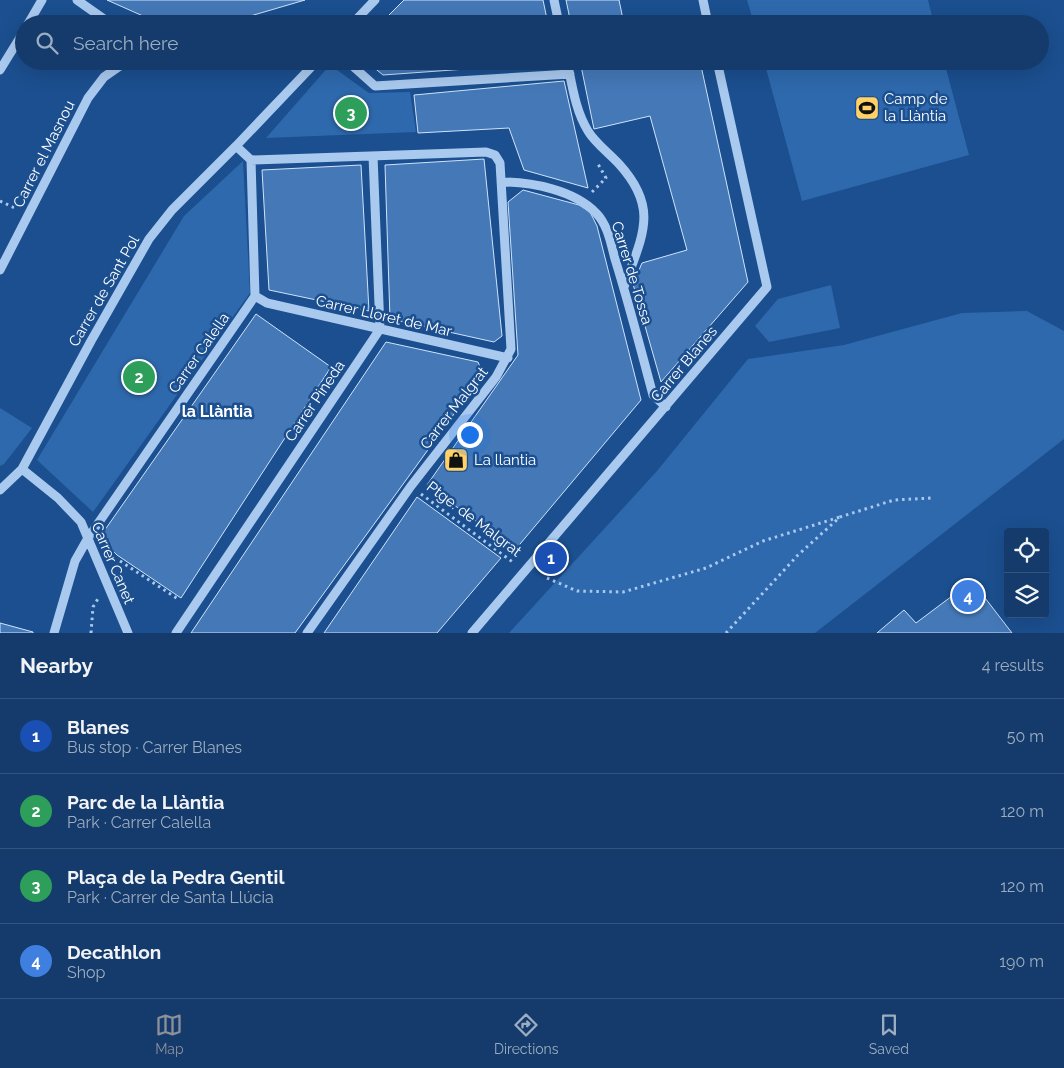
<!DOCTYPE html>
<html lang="en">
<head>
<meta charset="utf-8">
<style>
	:root { --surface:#143b6b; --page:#214673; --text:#f1f3f6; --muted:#9dadc1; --line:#33557e; --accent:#8c9099 }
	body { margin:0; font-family:Raleway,sans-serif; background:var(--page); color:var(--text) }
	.controls { position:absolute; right:15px; bottom:15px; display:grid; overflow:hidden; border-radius:5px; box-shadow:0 5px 20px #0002 }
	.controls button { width:45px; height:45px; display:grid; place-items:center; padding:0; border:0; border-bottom:1px solid var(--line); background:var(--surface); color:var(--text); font:25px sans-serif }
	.you { position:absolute; left:469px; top:434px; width:18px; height:18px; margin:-12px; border:4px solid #fff; border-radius:50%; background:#1a73e8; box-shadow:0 0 0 8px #1a73e833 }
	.badge { display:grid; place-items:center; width:32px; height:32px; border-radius:50%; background:var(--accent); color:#fff; font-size:16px; font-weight:700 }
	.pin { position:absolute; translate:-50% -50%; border:2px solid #fff; box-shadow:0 1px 5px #0006 }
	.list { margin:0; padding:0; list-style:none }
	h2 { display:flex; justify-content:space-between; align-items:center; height:65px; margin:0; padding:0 20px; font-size:21px }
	h2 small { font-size:16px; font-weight:400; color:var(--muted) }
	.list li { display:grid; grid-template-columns:32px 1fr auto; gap:15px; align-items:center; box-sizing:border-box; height:75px; padding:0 20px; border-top:1px solid var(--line) }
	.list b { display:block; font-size:19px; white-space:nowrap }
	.list p { margin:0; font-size:16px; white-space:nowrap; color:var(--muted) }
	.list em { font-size:16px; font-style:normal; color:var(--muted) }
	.icon { flex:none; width:28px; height:28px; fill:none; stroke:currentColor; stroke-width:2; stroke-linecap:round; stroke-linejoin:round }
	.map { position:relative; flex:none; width:1064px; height:633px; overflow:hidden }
	.search { position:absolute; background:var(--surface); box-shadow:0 5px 20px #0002; left:15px; right:15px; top:15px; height:55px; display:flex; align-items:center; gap:12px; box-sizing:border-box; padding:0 18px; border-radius:28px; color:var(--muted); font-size:19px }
	.sheet { height:365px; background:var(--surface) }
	nav { display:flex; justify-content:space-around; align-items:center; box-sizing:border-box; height:70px; border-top:1px solid var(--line); background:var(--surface); font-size:14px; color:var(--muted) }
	nav a { display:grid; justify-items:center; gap:2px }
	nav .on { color:var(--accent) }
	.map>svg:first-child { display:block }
	.green { fill:#2e69ad }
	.building { fill:#4478b7; stroke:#cfe3fa }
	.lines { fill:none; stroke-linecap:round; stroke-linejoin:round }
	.path { stroke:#a9c9ee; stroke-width:3; stroke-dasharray:2.5 4; stroke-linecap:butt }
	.minor { stroke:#a9c9ee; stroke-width:9 }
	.labels { text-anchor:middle; stroke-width:5; stroke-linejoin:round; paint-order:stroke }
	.poi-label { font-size:15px; fill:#fff; stroke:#1b4f8f; text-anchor:start }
	.street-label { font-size:15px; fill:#fff; stroke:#1b4f8f }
	.neighbourhood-label { font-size:16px; font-weight:bold; fill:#fff; stroke:#1b4f8f }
</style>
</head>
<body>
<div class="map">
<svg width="1064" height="633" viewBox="0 0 1064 633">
	<rect width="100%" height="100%" fill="#1b4f8f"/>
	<path class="green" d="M 747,0 L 928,0 L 934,24 L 754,24 Z
		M 764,61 L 944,61 L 969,155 L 802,201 Z
		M 330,65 L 369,93 L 410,92 L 416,132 L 266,138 Z
		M 243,161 L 250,293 L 93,512 L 37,460 L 184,216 Z
		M 831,285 L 840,328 L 769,342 L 755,326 L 778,299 Z
		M 1027,311 L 1064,331 L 1064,439 L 815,633 L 509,633 L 657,471 L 748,359 L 844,345 L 962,313 Z
		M 0,408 L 32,428 L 4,464 L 0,466 Z"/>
	<path class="building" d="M 107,0 L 305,0 L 223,24 L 161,24 Z
		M 404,0 L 543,0 L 548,24 L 380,24 Z
		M 566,0 L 619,0 L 624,24 L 571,24 Z
		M 366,61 L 552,61 L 550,63 L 383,75 Z
		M 580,61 L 700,61 L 748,282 L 661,382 L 633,284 L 642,263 L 687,250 L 650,116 L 594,129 Z
		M 564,81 L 588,188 L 524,170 L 509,128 L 418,133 L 414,95 Z
		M 484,159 L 502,336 L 494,342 L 390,319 L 385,165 Z
		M 361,165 L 369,311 L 269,290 L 262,170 Z
		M 523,190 L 579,205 L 590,212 L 597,226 L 641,400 L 515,550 L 427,485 L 518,355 L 508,202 Z
		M 256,314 L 331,367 L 181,598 L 117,555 L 107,545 L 102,534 Z
		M 386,342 L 478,362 L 483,374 L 295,633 L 191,633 Z
		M 417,497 L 501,558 L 437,633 L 324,633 Z
		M 972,581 L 1012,633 L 877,633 L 904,610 L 916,623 Z
		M 0,623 L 33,632 L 33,633 L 0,633 Z"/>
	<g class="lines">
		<path class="path" d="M 592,192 L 606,178 L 598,164
			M 0,201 L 17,209
			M 421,494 L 514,563
			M 120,561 L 178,599
			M 547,578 L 577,591 L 623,592 L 706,568 L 763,541 L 840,517
			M 91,633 L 93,607 L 99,597
			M 726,633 L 798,555 L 840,517 L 894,500 L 932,498"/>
		<path class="minor" d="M 77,0 L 111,24
			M 554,0 L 559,24
			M 703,0 L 708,24
			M 28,24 L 42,0
			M 352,24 L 375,0
			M 347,61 L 375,86 L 570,74
			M 567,61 C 572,84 575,110 588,131 C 595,143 609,153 619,164 C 660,209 642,236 624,287
			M 0,70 L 24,31
			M 236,146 L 251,160
			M 251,160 L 486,152 L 495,155 L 500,163 L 511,349 L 496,377 L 411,486 L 307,633
			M 501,182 C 532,182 574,190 596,213 C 608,225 611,244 615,259 C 629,304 641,350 653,395 L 666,407
			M 0,270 L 88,98 L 104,77 L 127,61
			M 255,296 L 267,303 L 508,358
			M 22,469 L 58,498 L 81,522 L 128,633
			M 0,490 L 22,469 L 91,341 L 149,239 L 172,210 L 236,146 L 317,61
			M 54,633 L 75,561 L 88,538 L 255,296 L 251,160
			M 176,633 L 380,329 L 373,156
			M 472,633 L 767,287 L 717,61"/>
	</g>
	<defs>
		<symbol id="stadium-square" viewBox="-11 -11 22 22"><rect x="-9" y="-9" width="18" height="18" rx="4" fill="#ffd166" stroke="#1b4f8f"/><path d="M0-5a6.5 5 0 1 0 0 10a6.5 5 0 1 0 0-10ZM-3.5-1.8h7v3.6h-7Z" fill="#111"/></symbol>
		<symbol id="shop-square" viewBox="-11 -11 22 22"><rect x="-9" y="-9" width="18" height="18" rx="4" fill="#ffd166" stroke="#1b4f8f"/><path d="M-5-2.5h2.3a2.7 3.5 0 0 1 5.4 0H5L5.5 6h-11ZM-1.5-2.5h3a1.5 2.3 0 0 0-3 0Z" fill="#111"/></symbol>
	</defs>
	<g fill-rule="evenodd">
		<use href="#stadium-square" x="853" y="94" width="28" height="28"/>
		<use href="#shop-square" x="442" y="446" width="28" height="28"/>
	</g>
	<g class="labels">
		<g class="poi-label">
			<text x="884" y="104">Camp de<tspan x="884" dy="17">la Llàntia</tspan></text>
			<text x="474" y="465">La llantia</text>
		</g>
		<g class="street-label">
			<text transform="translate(44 154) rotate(-63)" y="5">Carrer el Masnou</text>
			<text transform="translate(632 273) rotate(73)" y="5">Carrer de Tossa</text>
			<text transform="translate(104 291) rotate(-60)" y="5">Carrer de Sant Pol</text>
			<text transform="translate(384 316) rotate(13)" y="5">Carrer Lloret de Mar</text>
			<text transform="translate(199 353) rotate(-55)" y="5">Carrer Calella</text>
			<text transform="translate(684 364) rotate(-50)" y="5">Carrer Blanes</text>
			<text transform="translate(315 401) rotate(-56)" y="5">Carrer Pineda</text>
			<text transform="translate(454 408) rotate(-52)" y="5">Carrer Malgrat</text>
			<text transform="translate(474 519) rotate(37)" y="5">Ptge. de Malgrat</text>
			<text transform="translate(113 563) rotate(67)" y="5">Carrer Canet</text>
		</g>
		<g class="neighbourhood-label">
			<text x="217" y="417">la Llàntia</text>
		</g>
	</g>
</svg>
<div class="controls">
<button><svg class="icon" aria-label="locate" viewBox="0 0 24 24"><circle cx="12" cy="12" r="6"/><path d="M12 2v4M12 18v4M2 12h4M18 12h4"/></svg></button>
<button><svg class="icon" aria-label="layers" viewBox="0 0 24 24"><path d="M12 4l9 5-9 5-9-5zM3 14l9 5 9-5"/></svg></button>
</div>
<div class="you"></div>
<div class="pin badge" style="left:551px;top:558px;background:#1a4fb4">1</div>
<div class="pin badge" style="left:139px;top:377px;background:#2e9e5b">2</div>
<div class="pin badge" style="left:351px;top:113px;background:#2e9e5b">3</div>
<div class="pin badge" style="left:968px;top:596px;background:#3f7fe0">4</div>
<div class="search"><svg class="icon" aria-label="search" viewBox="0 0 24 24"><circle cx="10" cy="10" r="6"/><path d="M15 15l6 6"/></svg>Search here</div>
</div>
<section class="sheet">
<h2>Nearby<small>4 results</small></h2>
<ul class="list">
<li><span class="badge" style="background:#1a4fb4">1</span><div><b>Blanes</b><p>Bus stop · Carrer Blanes</p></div><em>50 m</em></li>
<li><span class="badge" style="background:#2e9e5b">2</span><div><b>Parc de la Llàntia</b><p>Park · Carrer Calella</p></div><em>120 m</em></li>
<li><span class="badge" style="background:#2e9e5b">3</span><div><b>Plaça de la Pedra Gentil</b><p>Park · Carrer de Santa Llúcia</p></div><em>120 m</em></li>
<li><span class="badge" style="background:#3f7fe0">4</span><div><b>Decathlon</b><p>Shop</p></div><em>190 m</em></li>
</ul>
</section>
<nav>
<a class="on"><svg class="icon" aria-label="map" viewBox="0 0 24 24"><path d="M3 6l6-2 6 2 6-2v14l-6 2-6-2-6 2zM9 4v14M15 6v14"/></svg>Map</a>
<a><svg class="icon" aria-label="directions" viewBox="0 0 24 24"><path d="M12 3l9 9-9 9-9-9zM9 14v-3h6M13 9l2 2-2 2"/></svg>Directions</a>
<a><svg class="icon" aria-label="saved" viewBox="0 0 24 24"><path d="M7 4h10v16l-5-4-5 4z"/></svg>Saved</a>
</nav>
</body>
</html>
